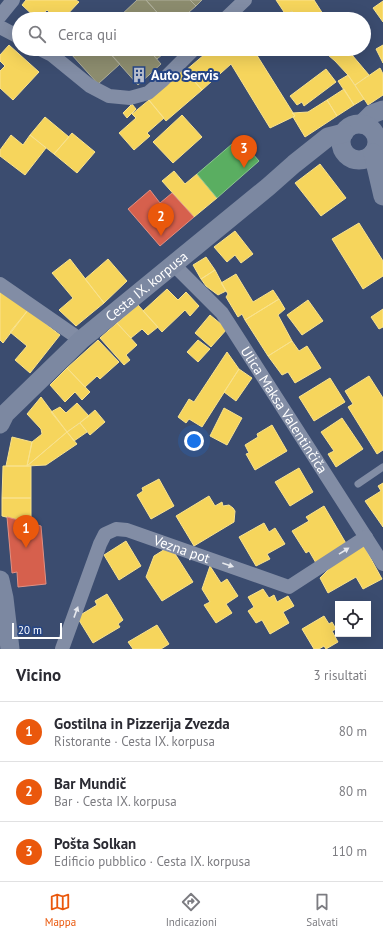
<!DOCTYPE html>
<html lang="it">
<head>
<meta charset="utf-8">
<style>
	:root { --surface:#fff; --page:#f7f7f7; --text:#2b2b33; --muted:#7c7c81; --line:#e1e1e2; --accent:#ea580c }
	body { margin:0; font-family:"PT Sans",sans-serif; background:var(--page); color:var(--text) }
	.controls { position:absolute; right:12px; bottom:12px; display:grid; overflow:hidden; border-radius:0px; box-shadow:0 4px 16px #0002 }
	.controls button { width:36px; height:36px; display:grid; place-items:center; padding:0; border:0; border-bottom:1px solid var(--line); background:var(--surface); color:var(--text); font:20px sans-serif }
	.scale { position:absolute; left:12px; bottom:10px; width:50px; box-sizing:border-box; padding-left:4px; border:2px solid #fff; border-top:0; font-size:11px; line-height:14px; white-space:nowrap; color:#fff; -webkit-text-stroke:3px #254585; paint-order:stroke }
	.you { position:absolute; left:194px; top:441px; width:14px; height:14px; margin:-10px; border:3px solid #fff; border-radius:50%; background:#1a73e8; box-shadow:0 0 0 6px #1a73e833 }
	.badge { display:grid; place-items:center; width:26px; height:26px; border-radius:50%; background:var(--accent); color:#fff; font-size:13px; font-weight:700 }
	.pin { position:absolute; translate:-50% -33px; filter:drop-shadow(0 1px 2px #0008) }
	.pin::after { content:''; position:absolute; top:21px; width:14px; height:12px; background:inherit; clip-path:polygon(0 0,100% 0,50% 100%) }
	.list { margin:0; padding:0; list-style:none }
	h2 { display:flex; justify-content:space-between; align-items:center; height:52px; margin:0; padding:0 16px; font-size:17px }
	h2 small { font-size:13px; font-weight:400; color:var(--muted) }
	.list li { display:grid; grid-template-columns:26px 1fr auto; gap:12px; align-items:center; box-sizing:border-box; height:60px; padding:0 16px; border-top:1px solid var(--line) }
	.list b { display:block; font-size:15px; white-space:nowrap }
	.list p { margin:0; font-size:13px; white-space:nowrap; color:var(--muted) }
	.list em { font-size:13px; font-style:normal; color:var(--muted) }
	.icon { flex:none; width:22px; height:22px; fill:none; stroke:currentColor; stroke-width:2; stroke-linecap:round; stroke-linejoin:round }
	.map { position:relative; flex:none; width:383px; height:649px; overflow:hidden }
	.search { position:absolute; background:var(--surface); box-shadow:0 4px 16px #0002; left:12px; right:12px; top:12px; height:44px; display:flex; align-items:center; gap:10px; box-sizing:border-box; padding:0 14px; border-radius:22px; color:var(--muted); font-size:15px }
	.sheet { height:232px; background:var(--surface) }
	nav { display:flex; justify-content:space-around; align-items:center; box-sizing:border-box; height:56px; border-top:1px solid var(--line); background:var(--surface); font-size:11px; color:var(--muted) }
	nav a { display:grid; justify-items:center; gap:2px }
	nav .on { color:var(--accent) }
	.map>svg:first-child { display:block }
	.homes { fill:#f6d55c; stroke:#f9e28d }
	.shops { fill:#d6604d; stroke:#e29082 }
	.public { fill:#5aae61; stroke:#8cc690 }
	.industry { fill:#8c8c6e; stroke:#aeae9a }
	.lines { fill:none; stroke-linecap:round; stroke-linejoin:round }
	.lane { stroke:#828da5; stroke-width:7 }
	.street { stroke:#828da5; stroke-width:14 }
	.secondary { stroke:#7c88a1; stroke-width:19 }
	.oneway { fill:#e6e8ed }
	.labels { text-anchor:middle; stroke-width:4; stroke-linejoin:round; paint-order:stroke }
	.poi-label { font-size:14px; font-weight:bold; fill:#fff; stroke:#254585; text-anchor:start }
	.street-label { font-size:14px; fill:#fff; stroke:#254585 }
</style>
</head>
<body>
<div class="map">
<svg width="383" height="649" viewBox="0 0 383 649">
	<rect width="100%" height="100%" fill="#3b4c6f"/>
	<path class="homes" d="M 26,0 L 76,0 L 79,2 L 63,19 L 57,19 L 47,10 L 37,19 L 22,5 Z
		M 276,0 L 314,0 L 323,14 L 315,19 L 297,19 L 292,11 L 286,15 Z
		M 383,1 L 383,22 L 373,8 Z
		M 9,45 L 39,72 L 13,100 L 0,88 L 0,71 L 5,66 L 0,61 L 0,55 Z
		M 383,45 L 383,63 L 376,49 Z
		M 211,49 L 253,49 L 295,116 L 270,128 L 231,64 L 202,90 L 185,71 Z
		M 321,49 L 347,49 L 369,75 L 355,85 L 348,75 L 335,61 Z
		M 183,68 L 202,90 L 166,121 L 147,98 Z
		M 380,68 L 383,74 L 383,95 L 368,105 L 355,85 Z
		M 326,69 L 336,82 L 304,106 L 302,102 L 297,105 L 290,96 Z
		M 348,75 L 364,99 L 354,105 L 338,81 Z
		M 344,89 L 354,105 L 337,116 L 327,100 Z
		M 149,100 L 164,118 L 147,133 L 150,136 L 134,150 L 119,133 L 136,118 L 132,114 Z
		M 327,100 L 337,116 L 305,137 L 293,117 L 295,116 L 292,113 L 308,112 Z
		M 132,104 L 136,109 L 127,118 L 123,113 Z
		M 182,115 L 202,137 L 173,163 L 153,142 Z
		M 45,117 L 69,137 L 54,154 L 30,135 Z
		M 72,133 L 95,152 L 77,173 L 54,154 Z
		M 11,135 L 23,145 L 30,135 L 46,148 L 25,175 L 0,156 L 0,150 Z
		M 320,164 L 346,198 L 321,216 L 295,183 Z
		M 174,171 L 185,184 L 197,174 L 217,198 L 194,217 L 162,181 Z
		M 359,223 L 383,261 L 383,276 L 363,289 L 332,239 Z
		M 235,231 L 253,254 L 241,263 L 235,255 L 227,262 L 214,247 Z
		M 206,257 L 215,270 L 201,279 L 193,265 Z
		M 70,259 L 104,303 L 76,326 L 59,310 L 73,298 L 52,273 Z
		M 108,259 L 127,281 L 104,303 L 85,279 Z
		M 215,270 L 226,291 L 218,295 L 206,286 L 201,279 Z
		M 236,274 L 253,302 L 273,290 L 279,299 L 245,320 L 242,314 L 238,317 L 226,297 L 228,294 L 221,283 Z
		M 0,288 L 28,310 L 3,343 L 0,340 Z
		M 167,289 L 178,300 L 186,292 L 199,306 L 190,316 L 185,310 L 162,332 L 143,311 Z
		M 279,299 L 285,309 L 278,315 L 292,341 L 268,356 L 245,320 Z
		M 308,300 L 323,321 L 302,335 L 287,315 Z
		M 138,305 L 158,327 L 148,335 L 142,329 L 131,338 L 117,323 Z
		M 383,309 L 383,327 L 379,329 L 371,317 Z
		M 28,310 L 60,335 L 30,373 L 15,360 L 27,346 L 10,332 Z
		M 210,315 L 227,329 L 211,347 L 195,333 Z
		M 117,323 L 137,345 L 126,355 L 130,360 L 124,365 L 100,338 Z
		M 98,340 L 119,362 L 100,379 L 97,376 L 85,387 L 67,368 Z
		M 198,340 L 210,349 L 198,362 L 187,352 Z
		M 292,341 L 299,351 L 307,346 L 321,368 L 295,383 L 288,372 L 282,375 L 268,356 Z
		M 227,352 L 239,369 L 202,427 L 189,419 L 186,423 L 178,417 L 189,399 L 194,402 Z
		M 67,368 L 90,392 L 82,400 L 75,392 L 65,402 L 50,385 Z
		M 239,369 L 252,378 L 236,401 L 224,392 Z
		M 369,376 L 383,398 L 383,450 L 377,454 L 348,407 L 353,404 L 345,391 Z
		M 330,378 L 345,402 L 314,421 L 299,397 Z
		M 41,397 L 67,432 L 27,466 L 32,442 L 42,434 L 41,429 L 27,414 Z
		M 77,403 L 89,416 L 67,432 L 51,412 L 60,407 L 66,413 Z
		M 224,408 L 242,418 L 227,445 L 210,436 Z
		M 95,410 L 105,422 L 90,435 L 80,423 Z
		M 342,418 L 363,449 L 336,467 L 328,454 L 334,451 L 321,432 Z
		M 80,423 L 87,432 L 74,441 L 67,432 Z
		M 272,425 L 287,451 L 255,470 L 246,454 L 249,453 L 245,445 L 258,437 L 257,434 Z
		M 67,432 L 77,444 L 46,465 L 27,466 Z
		M 12,437 L 32,442 L 27,466 L 6,466 Z
		M 3,466 L 31,466 L 31,498 L 2,498 Z
		M 299,468 L 313,492 L 290,506 L 275,482 Z
		M 159,479 L 174,506 L 151,519 L 137,495 L 143,491 L 142,488 Z
		M 383,483 L 383,527 L 365,501 L 381,491 L 378,486 Z
		M 209,496 L 215,506 L 222,502 L 223,506 L 229,505 L 233,508 L 235,511 L 234,522 L 194,546 L 176,516 Z
		M 2,498 L 31,498 L 31,523 L 2,516 Z
		M 324,506 L 347,545 L 316,563 L 309,551 L 306,553 L 292,531 L 309,521 L 306,517 Z
		M 264,523 L 269,532 L 275,528 L 285,544 L 267,554 L 270,559 L 256,566 L 239,537 Z
		M 126,541 L 141,566 L 119,580 L 104,555 Z
		M 170,546 L 193,582 L 162,601 L 146,577 L 154,556 Z
		M 364,546 L 382,579 L 363,589 L 356,577 L 328,593 L 320,578 L 337,561 Z
		M 210,566 L 221,583 L 227,579 L 238,596 L 226,604 L 232,613 L 216,623 L 204,605 L 210,602 L 202,589 Z
		M 263,589 L 269,598 L 274,595 L 277,602 L 288,596 L 294,606 L 283,612 L 289,623 L 270,634 L 262,620 L 256,623 L 248,611 L 254,607 L 248,597 Z
		M 107,594 L 123,620 L 118,624 L 120,627 L 93,643 L 77,617 L 97,605 L 95,601 Z
		M 324,616 L 329,624 L 332,622 L 336,629 L 332,631 L 338,642 L 326,649 L 324,646 L 319,649 L 314,649 L 302,629 Z
		M 157,625 L 169,644 L 161,649 L 133,649 L 128,642 Z"/>
	<path class="shops" d="M 150,190 L 160,203 L 172,193 L 194,217 L 160,246 L 128,209 Z
		M 7,517 L 41,526 L 46,584 L 18,587 L 17,572 L 12,573 Z"/>
	<path class="public" d="M 239,138 L 259,161 L 217,198 L 197,174 Z"/>
	<path class="industry" d="M 137,0 L 146,0 L 163,19 L 121,19 L 119,17 Z
		M 146,0 L 190,0 L 196,6 L 181,19 L 163,19 Z
		M 190,0 L 202,0 L 196,6 Z
		M 116,14 L 121,19 L 110,19 Z
		M 77,49 L 106,49 L 120,64 L 98,84 L 71,54 Z
		M 106,49 L 148,49 L 161,64 L 138,85 Z
		M 148,49 L 169,49 L 157,59 Z"/>
	<g class="lines">
		<path class="lane" d="M 358,484 L 383,467"/>
		<g class="street">
			<path d="M 0,16 L 13,0"/>
			<path d="M 225,19 L 245,0"/>
			<path d="M 0,27 L 19,37"/>
			<path d="M 40,49 L 52,55 L 90,86 L 109,96 L 130,98 L 148,93 L 162,81 L 194,49"/>
			<path id="s1" d="M 174,265 L 222,313 L 383,564"/>
			<path d="M 0,284 L 81,340"/>
			<path id="s2" d="M 62,649 L 100,544 L 105,534 L 116,529 L 127,530 L 289,587 L 366,537"/>
		</g>
		<g class="secondary">
			<path d="M 362,124 L 372,114 L 383,110"/>
			<circle cx="359" cy="142" r="18"/>
			<path d="M 373,153 L 383,196"/>
			<path id="s3" d="M 0,424 L 5,414 L 81,340 L 268,187 L 294,164 L 328,137 L 344,133"/>
			<path d="M 0,580 L 4,598 L 10,649"/>
		</g>
	</g>
	<defs><path id="oneway-solid" d="M-6-.8H1V-3.2L6.5 0L1 3.2V.8H-6Z"/></defs>
	<g class="oneway">
		<use href="#oneway-solid" transform="translate(344 551) rotate(-32)"/>
		<use href="#oneway-solid" transform="translate(228 565) rotate(19)"/>
		<use href="#oneway-solid" transform="translate(76 612) rotate(-70)"/>
	</g>
	<defs>
		<symbol id="building-bare" viewBox="-9 -9 18 18"><path d="M-4-6H4V6H1V3H-1V6H-4ZM-2.5-4.3h1.7v1.8h-1.7ZM.8-4.3h1.7v1.8H.8ZM-2.5-1h1.7V.8h-1.7ZM.8-1h1.7V.8H.8Z" fill="#bac0cd" stroke="#254585" stroke-width="2.5" paint-order="stroke"/></symbol>
	</defs>
	<g fill-rule="evenodd">
		<use href="#building-bare" x="128" y="64" width="22" height="22"/>
	</g>
	<g class="labels">
		<g class="poi-label">
			<text x="151" y="80">Auto Servis</text>
		</g>
		<g class="street-label">
			<text dy="5" stroke="none"><textPath href="#s3" startOffset="202">Cesta IX. korpusa</textPath></text>
			<text dy="5" stroke="none"><textPath href="#s1" startOffset="183">Ulica Maksa Valentinčiča</textPath></text>
			<text dy="5" stroke="none"><textPath href="#s2" startOffset="204">Vezna pot</textPath></text>
		</g>
	</g>
</svg>
<div class="controls">
<button><svg class="icon" aria-label="locate" viewBox="0 0 24 24"><circle cx="12" cy="12" r="6"/><path d="M12 2v4M12 18v4M2 12h4M18 12h4"/></svg></button>
</div>
<div class="scale">20 m</div>
<div class="you"></div>
<div class="pin badge" style="left:26px;top:548px">1</div>
<div class="pin badge" style="left:161px;top:236px">2</div>
<div class="pin badge" style="left:244px;top:168px">3</div>
<div class="search"><svg class="icon" aria-label="search" viewBox="0 0 24 24"><circle cx="10" cy="10" r="6"/><path d="M15 15l6 6"/></svg>Cerca qui</div>
</div>
<section class="sheet">
<h2>Vicino<small>3 risultati</small></h2>
<ul class="list">
<li><span class="badge">1</span><div><b>Gostilna in Pizzerija Zvezda</b><p>Ristorante · Cesta IX. korpusa</p></div><em>80 m</em></li>
<li><span class="badge">2</span><div><b>Bar Mundič</b><p>Bar · Cesta IX. korpusa</p></div><em>80 m</em></li>
<li><span class="badge">3</span><div><b>Pošta Solkan</b><p>Edificio pubblico · Cesta IX. korpusa</p></div><em>110 m</em></li>
</ul>
</section>
<nav>
<a class="on"><svg class="icon" aria-label="map" viewBox="0 0 24 24"><path d="M3 6l6-2 6 2 6-2v14l-6 2-6-2-6 2zM9 4v14M15 6v14"/></svg>Mappa</a>
<a><svg class="icon" aria-label="directions" viewBox="0 0 24 24"><path d="M12 3l9 9-9 9-9-9zM9 14v-3h6M13 9l2 2-2 2"/></svg>Indicazioni</a>
<a><svg class="icon" aria-label="saved" viewBox="0 0 24 24"><path d="M7 4h10v16l-5-4-5 4z"/></svg>Salvati</a>
</nav>
</body>
</html>
